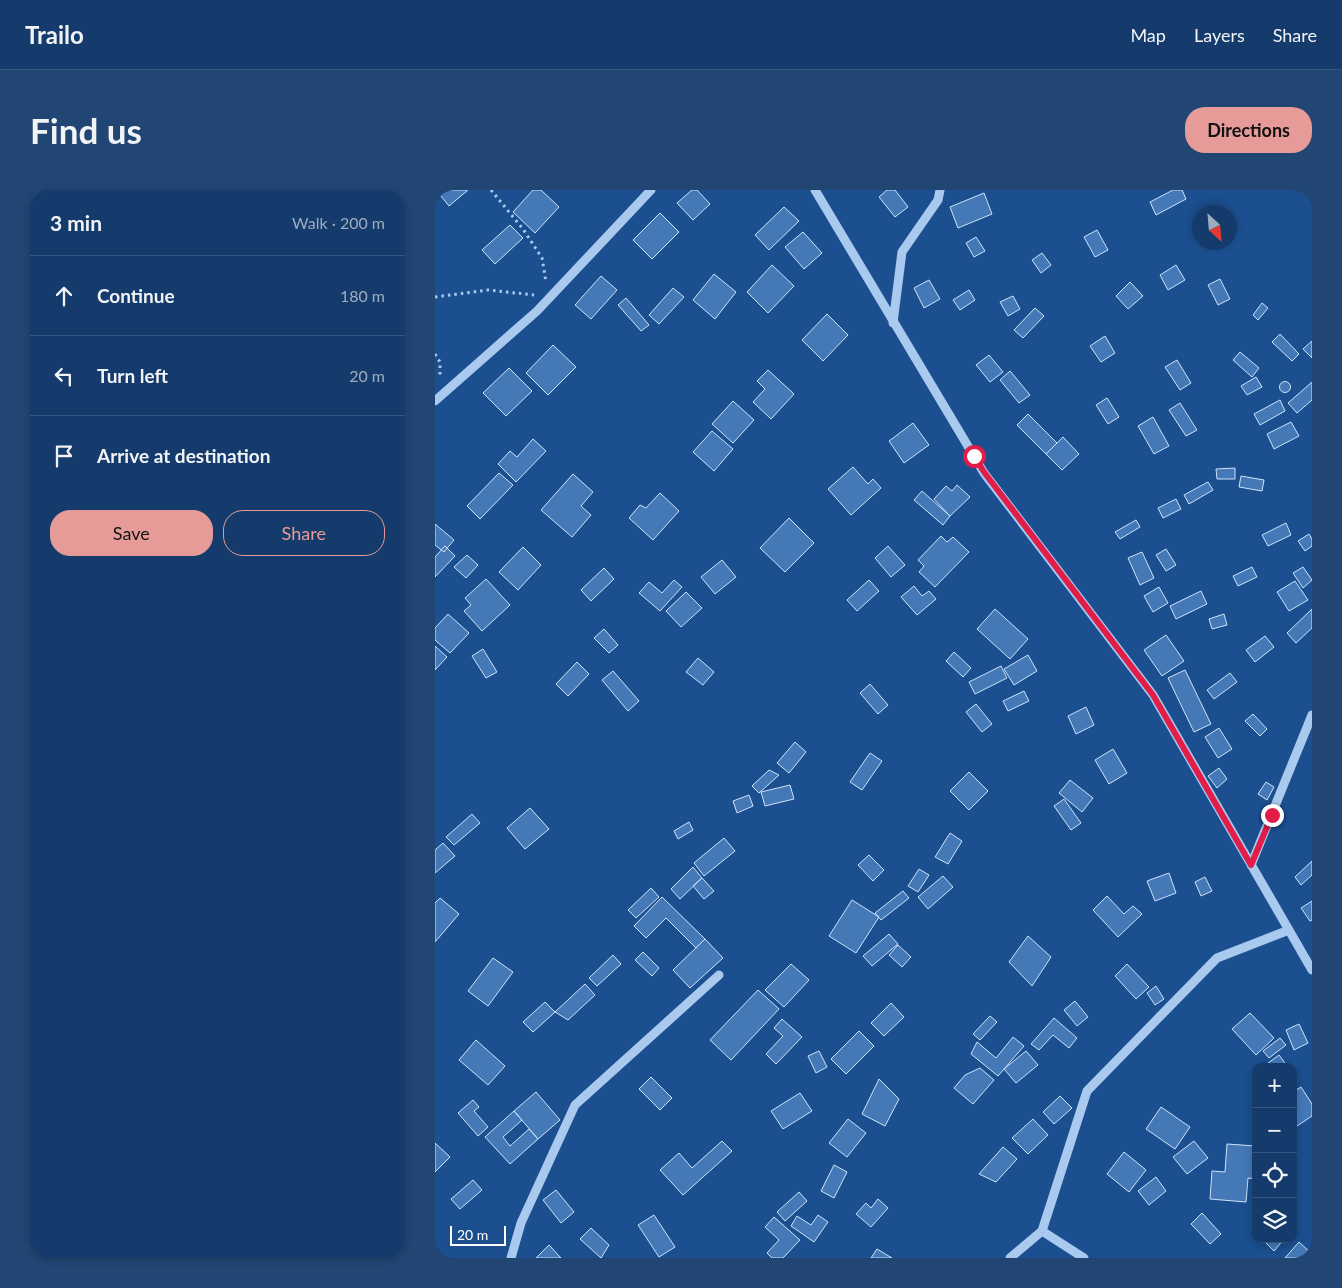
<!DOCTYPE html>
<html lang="en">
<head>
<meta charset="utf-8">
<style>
	:root { --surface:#143b6b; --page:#214673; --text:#f1f3f6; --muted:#9dadc1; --line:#33557e; --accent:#e69b98 }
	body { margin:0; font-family:Lato,sans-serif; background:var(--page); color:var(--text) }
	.controls { position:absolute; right:15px; bottom:15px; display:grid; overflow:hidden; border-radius:10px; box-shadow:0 2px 8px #0003 }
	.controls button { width:45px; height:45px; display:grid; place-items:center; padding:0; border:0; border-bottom:1px solid var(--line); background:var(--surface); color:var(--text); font:25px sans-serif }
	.compass { position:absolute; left:757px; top:15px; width:45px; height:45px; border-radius:50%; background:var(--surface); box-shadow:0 2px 8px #0003; rotate:154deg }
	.scale { position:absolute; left:15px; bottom:12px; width:56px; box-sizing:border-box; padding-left:5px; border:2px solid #fff; border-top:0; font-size:14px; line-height:18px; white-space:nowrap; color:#fff; -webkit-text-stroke:4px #1b4f8f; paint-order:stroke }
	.stop { position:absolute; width:15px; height:15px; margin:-11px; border:4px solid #e11d48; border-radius:50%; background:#fff }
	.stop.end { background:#e11d48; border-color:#fff; box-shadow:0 1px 5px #0008 }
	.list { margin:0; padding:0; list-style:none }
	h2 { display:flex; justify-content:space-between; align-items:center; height:65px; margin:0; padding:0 20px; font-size:21px }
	h2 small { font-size:16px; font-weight:400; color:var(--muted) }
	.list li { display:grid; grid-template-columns:32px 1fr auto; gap:15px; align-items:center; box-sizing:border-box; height:80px; padding:0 20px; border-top:1px solid var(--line) }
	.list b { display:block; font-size:19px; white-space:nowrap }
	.list em { font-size:16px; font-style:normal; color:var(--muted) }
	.actions { display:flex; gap:10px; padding:15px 20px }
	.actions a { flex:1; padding:11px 0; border:1px solid var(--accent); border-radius:20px; text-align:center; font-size:18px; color:var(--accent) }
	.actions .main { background:var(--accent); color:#111 }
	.icon { flex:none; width:28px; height:28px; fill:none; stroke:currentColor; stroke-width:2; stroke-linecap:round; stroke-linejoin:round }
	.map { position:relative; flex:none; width:877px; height:1068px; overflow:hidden; border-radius:20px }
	header { display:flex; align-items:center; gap:30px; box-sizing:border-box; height:70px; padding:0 25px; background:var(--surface); border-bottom:1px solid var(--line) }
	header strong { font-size:24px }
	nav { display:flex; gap:28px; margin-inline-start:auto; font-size:18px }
	.intro { display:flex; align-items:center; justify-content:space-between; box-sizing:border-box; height:120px; padding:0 30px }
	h1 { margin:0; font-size:35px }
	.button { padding:12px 22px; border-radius:20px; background:var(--accent); color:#111; font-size:18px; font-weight:700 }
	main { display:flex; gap:30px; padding:0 30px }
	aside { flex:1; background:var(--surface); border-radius:20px; box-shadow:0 2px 8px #0003 }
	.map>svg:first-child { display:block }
	.building { fill:#4478b7; stroke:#cfe3fa }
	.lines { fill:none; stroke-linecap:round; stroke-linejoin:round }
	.path { stroke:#a9c9ee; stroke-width:3; stroke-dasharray:2.5 4; stroke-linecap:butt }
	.minor { stroke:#a9c9ee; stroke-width:9 }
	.route { stroke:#e11d48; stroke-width:6 }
</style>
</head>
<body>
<header>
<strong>Trailo</strong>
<nav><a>Map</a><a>Layers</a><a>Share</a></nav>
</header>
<div class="intro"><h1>Find us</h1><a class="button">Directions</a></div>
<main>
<aside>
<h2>3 min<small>Walk · 200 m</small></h2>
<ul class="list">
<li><svg class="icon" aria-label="ahead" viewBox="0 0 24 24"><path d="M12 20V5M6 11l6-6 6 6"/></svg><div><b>Continue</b></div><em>180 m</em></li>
<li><svg class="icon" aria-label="left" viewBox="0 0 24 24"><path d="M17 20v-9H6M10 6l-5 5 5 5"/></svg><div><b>Turn left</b></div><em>20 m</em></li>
<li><svg class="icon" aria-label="arrive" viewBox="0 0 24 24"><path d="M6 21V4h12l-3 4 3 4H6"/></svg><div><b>Arrive at destination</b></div></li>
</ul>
<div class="actions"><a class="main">Save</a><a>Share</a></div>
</aside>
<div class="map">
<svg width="877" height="1068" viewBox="0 0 877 1068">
	<rect width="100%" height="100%" fill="#1b4f8f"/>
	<path class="building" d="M 1,0 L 33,0 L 14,16 Z
		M 98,0 L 106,0 L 124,17 L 100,43 L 78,22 Z
		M 257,0 L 262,0 L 275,14 L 258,30 L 242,13 Z
		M 452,0 L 460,0 L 473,17 L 460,27 L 444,7 Z
		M 738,0 L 747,0 L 751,9 L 721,25 L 715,12 Z
		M 549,3 L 557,24 L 523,38 L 515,17 Z
		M 349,17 L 364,31 L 334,60 L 320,45 Z
		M 225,23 L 244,42 L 217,69 L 198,50 Z
		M 75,35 L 88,48 L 60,74 L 47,60 Z
		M 662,40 L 673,60 L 660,67 L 649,47 Z
		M 368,42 L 387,63 L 369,79 L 350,57 Z
		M 541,47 L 550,61 L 539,67 L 531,53 Z
		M 607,63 L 616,75 L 606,83 L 597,70 Z
		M 337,75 L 359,96 L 333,123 L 312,102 Z
		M 741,75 L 750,90 L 733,100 L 725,85 Z
		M 279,84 L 301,102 L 280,129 L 258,110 Z
		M 166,86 L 182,100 L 156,129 L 140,115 Z
		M 785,89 L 795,109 L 783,115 L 773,95 Z
		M 494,90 L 505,109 L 489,118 L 479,98 Z
		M 695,92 L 708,106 L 693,119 L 681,106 Z
		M 238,98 L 249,107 L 224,134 L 214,125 Z
		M 534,100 L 540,110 L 525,120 L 518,110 Z
		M 578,106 L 585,119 L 573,126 L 565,112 Z
		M 191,108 L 214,135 L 206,141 L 183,115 Z
		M 827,113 L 833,118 L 823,130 L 818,125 Z
		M 600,118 L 609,126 L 588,148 L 579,140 Z
		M 392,124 L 413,145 L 388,171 L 367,150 Z
		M 845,144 L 864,164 L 857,171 L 837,152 Z
		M 670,146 L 680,163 L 666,172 L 655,156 Z
		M 877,151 L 877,168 L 868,159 Z
		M 118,155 L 141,177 L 113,205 L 91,183 Z
		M 805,162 L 824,178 L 817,187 L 798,170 Z
		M 554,165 L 568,182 L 555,192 L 541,175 Z
		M 742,170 L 756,193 L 745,200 L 730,177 Z
		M 74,178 L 97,201 L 71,226 L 48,203 Z
		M 333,180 L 359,204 L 336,229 L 318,212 L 330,199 L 322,191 Z
		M 575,181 L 595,205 L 584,213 L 565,190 Z
		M 821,187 L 827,197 L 812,205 L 806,196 Z
		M844.5 197a5.5 5.5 0 1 1 11 0a5.5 5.5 0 1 1-11 0Z
		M 877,192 L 877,210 L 862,223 L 853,213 Z
		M 672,208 L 684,227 L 673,234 L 661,215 Z
		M 845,210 L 850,221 L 825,235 L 819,224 Z
		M 298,211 L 319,230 L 298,253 L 277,234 Z
		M 745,213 L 762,240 L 751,246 L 734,220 Z
		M 593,224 L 622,253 L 611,264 L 582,235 Z
		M 718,227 L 734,256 L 719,264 L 703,236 Z
		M 856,232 L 864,246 L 839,259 L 832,244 Z
		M 478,233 L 494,255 L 469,273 L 454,251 Z
		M 277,241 L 298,259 L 279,281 L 258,262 Z
		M 628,247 L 644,264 L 627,280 L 611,264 Z
		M 98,249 L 111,261 L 81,292 L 63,274 L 75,261 L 82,267 Z
		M 418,277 L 433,294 L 438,289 L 446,298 L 416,325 L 393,299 Z
		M 800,278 L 800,289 L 782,289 L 781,279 Z
		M 64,283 L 78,295 L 45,329 L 32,316 Z
		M 138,284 L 158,302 L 146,316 L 156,325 L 137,347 L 106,320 Z
		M 806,286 L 829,290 L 827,301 L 804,297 Z
		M 773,292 L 778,300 L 754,314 L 749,305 Z
		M 522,295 L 535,307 L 515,326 L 499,309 L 511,296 L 517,301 Z
		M 487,301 L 515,326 L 508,335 L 479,310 Z
		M 225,303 L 244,321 L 218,350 L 194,328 L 205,315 L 211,318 Z
		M 741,309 L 746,319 L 728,328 L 723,318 Z
		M 354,328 L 379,353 L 350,382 L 325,358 Z
		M 701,330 L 705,337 L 685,349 L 680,342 Z
		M 851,333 L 856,345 L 833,356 L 827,345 Z
		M 0,334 L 19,350 L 9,362 L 0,355 Z
		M 874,344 L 877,349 L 877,356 L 870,361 L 863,351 Z
		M 506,346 L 512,352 L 518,347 L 534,362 L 500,397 L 484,382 L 489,376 L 483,370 Z
		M 10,356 L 20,366 L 0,387 L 0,367 Z
		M 453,356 L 470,375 L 456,387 L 440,368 Z
		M 88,357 L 106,375 L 83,400 L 64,382 Z
		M 731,359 L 741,375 L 731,381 L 721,365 Z
		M 707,362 L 719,388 L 705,395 L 693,368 Z
		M 32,365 L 43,375 L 31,388 L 19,377 Z
		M 287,370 L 301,387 L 280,404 L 266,387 Z
		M 817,377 L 822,387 L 803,396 L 798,386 Z
		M 868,377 L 877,390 L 868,398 L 858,383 Z
		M 169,378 L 179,389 L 156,411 L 146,400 Z
		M 51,389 L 75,415 L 47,441 L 29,421 L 36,415 L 30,408 Z
		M 239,390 L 247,397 L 225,421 L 204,403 L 214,392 L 227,403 Z
		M 434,390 L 444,401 L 422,421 L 412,410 Z
		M 860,391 L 873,410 L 854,421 L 842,402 Z
		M 479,396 L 487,406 L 494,401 L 501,409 L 482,425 L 466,407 Z
		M 724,397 L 733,413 L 718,422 L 709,406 Z
		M 766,401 L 772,414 L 741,429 L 735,416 Z
		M 251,402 L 267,418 L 246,437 L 231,421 Z
		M 560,419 L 593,449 L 575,469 L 542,439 Z
		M 877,419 L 877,438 L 861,453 L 852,443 Z
		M 13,424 L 34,443 L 15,463 L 0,450 L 0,438 Z
		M 789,424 L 792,435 L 777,439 L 774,429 Z
		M 169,439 L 183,455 L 174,463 L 159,448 Z
		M 731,445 L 749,471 L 727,486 L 709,460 Z
		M 830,446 L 839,457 L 820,472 L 811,460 Z
		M 0,456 L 12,467 L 0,480 Z
		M 48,459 L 62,482 L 51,488 L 37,466 Z
		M 519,462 L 536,478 L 528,487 L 511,471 Z
		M 593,465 L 602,481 L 579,495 L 569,479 Z
		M 263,468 L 279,482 L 268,495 L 251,482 Z
		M 142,472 L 154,484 L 133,506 L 121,494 Z
		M 566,476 L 572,488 L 540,504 L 534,492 Z
		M 750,480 L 776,534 L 759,542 L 733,488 Z
		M 178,481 L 204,511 L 193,521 L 167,490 Z
		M 795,483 L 802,492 L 779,509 L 772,500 Z
		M 435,494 L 453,515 L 443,524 L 425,503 Z
		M 589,501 L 594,511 L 573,521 L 568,511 Z
		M 541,514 L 557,534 L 547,542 L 531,522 Z
		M 651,517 L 659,535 L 641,544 L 633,526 Z
		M 818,524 L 832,539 L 825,546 L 810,531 Z
		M 784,538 L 797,559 L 783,568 L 770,547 Z
		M 360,552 L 371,562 L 354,583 L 342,573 Z
		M 678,559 L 692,583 L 674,594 L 660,570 Z
		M 435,563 L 447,571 L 427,600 L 415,592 Z
		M 784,578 L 792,589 L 782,598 L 773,586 Z
		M 334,580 L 344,585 L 324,603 L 317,596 Z
		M 534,582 L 553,601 L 534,620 L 515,601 Z
		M 635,590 L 658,608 L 647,622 L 624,603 Z
		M 831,592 L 839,597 L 832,610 L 823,604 Z
		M 355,595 L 359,609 L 330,616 L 326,602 Z
		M 314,605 L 318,616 L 302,623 L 298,611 Z
		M 629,609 L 646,633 L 636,640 L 619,616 Z
		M 95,618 L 114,639 L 90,659 L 72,638 Z
		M 37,624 L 45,633 L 19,655 L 11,647 Z
		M 254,632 L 258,640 L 243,649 L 239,641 Z
		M 515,643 L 527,651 L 513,674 L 500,667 Z
		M 289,648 L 300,661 L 269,686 L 259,673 Z
		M 8,653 L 20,666 L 0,683 L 0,660 Z
		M 434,665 L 449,680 L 438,691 L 423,675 Z
		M 877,671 L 877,685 L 866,695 L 860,687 Z
		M 258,677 L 267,688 L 245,709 L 236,699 Z
		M 484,679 L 494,685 L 483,702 L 473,696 Z
		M 734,683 L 741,703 L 720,711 L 712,691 Z
		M 508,686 L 518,697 L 493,719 L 483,707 Z
		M 770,687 L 777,701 L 766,706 L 760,692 Z
		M 267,688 L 279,701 L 269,709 L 258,696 Z
		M 216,698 L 224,707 L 201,728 L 193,720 Z
		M 468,701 L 474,708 L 446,730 L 440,723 Z
		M 672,706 L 689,724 L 698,716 L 707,724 L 683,747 L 658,720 Z
		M 227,707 L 270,749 L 261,758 L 231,728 L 211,748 L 199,736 Z
		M 5,708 L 24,724 L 0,752 L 0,713 Z
		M 417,710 L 444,727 L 421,763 L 394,746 Z
		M 877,711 L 877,730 L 875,731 L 866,718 Z
		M 454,744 L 463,754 L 437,776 L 428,766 Z
		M 593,746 L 616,767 L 597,796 L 574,772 Z
		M 270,749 L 288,768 L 255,798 L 238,780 Z
		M 463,755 L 476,767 L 467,777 L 454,765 Z
		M 208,762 L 224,778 L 217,786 L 200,770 Z
		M 178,765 L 186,774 L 162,796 L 154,788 Z
		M 58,768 L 78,782 L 53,816 L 33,801 Z
		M 356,774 L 374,790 L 349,817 L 330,800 Z
		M 692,774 L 714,797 L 701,809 L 680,786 Z
		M 150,794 L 160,805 L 133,830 L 120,822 Z
		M 721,796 L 729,809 L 720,815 L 712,803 Z
		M 323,800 L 344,819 L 296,870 L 275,850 Z
		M 640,811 L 653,827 L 642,836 L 629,820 Z
		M 110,812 L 120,822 L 98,842 L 88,832 Z
		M 456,813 L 469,827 L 449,846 L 436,833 Z
		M 815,823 L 839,848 L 821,865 L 797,839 Z
		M 555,826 L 562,832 L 545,850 L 538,844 Z
		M 619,828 L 642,848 L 634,858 L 618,845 L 604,860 L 596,854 Z
		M 347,829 L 367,847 L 341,874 L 331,864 L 348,846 L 339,838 Z
		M 864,834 L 873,853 L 859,860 L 851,840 Z
		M 424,841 L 439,856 L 411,884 L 396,869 Z
		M 578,847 L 589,856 L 563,886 L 536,864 L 542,852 L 561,868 Z
		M 845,848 L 851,855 L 834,868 L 828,861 Z
		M 41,850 L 70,876 L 53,895 L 24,870 Z
		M 384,861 L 392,877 L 381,883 L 373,866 Z
		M 591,861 L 603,875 L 581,893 L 569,879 Z
		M 844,865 L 853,877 L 830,877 L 829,876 Z
		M 545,878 L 559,890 L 538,914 L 519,898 L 530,885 Z
		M 216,887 L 237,908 L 225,920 L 204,899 Z
		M 444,889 L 464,909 L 450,936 L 427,924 Z
		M 866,897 L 877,914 L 877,926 L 862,936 L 858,931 L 858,902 Z
		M 101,902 L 125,930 L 103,949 L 79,921 Z
		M 365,903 L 377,921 L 348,939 L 336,921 Z
		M 625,906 L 637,918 L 619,934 L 608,922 Z
		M 38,910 L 44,917 L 39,921 L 53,937 L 43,946 L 23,923 Z
		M 726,917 L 755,937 L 740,959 L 711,939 Z
		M 79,921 L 87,930 L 68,947 L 75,956 L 94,939 L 103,949 L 75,974 L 50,947 Z
		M 413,929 L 431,943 L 412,967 L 394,953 Z
		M 598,929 L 613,945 L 593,964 L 577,948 Z
		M 287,951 L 297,961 L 248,1005 L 225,980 L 244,963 L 257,978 Z
		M 759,951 L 773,968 L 752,984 L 738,967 Z
		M 0,953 L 15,967 L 0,982 Z
		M 792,954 L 821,956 L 821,989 L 813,988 L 811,1012 L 775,1009 L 777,981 L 790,982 Z
		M 568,957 L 582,969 L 561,992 L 544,984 Z
		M 689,962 L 711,980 L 694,1002 L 672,984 Z
		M 399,975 L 412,982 L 399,1008 L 386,1001 Z
		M 721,987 L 731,1001 L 714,1015 L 703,1001 Z
		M 38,990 L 47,1000 L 25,1019 L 16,1009 Z
		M 121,1000 L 139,1022 L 126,1033 L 108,1010 Z
		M 364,1002 L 372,1011 L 350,1031 L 342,1022 Z
		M 443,1009 L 453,1018 L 436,1037 L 421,1024 L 431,1013 L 436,1018 Z
		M 767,1023 L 786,1044 L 775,1054 L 756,1034 Z
		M 219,1025 L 240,1057 L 224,1067 L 203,1035 Z
		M 383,1025 L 393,1032 L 379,1052 L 356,1036 L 362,1026 L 376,1035 Z
		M 339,1027 L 365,1050 L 348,1068 L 337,1068 L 332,1063 L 344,1050 L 330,1037 Z
		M 156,1038 L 174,1055 L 166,1068 L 145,1049 Z
		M 827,1049 L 849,1049 L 839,1061 Z
		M 864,1052 L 877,1064 L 875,1068 L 850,1068 Z
		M 114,1055 L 126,1068 L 101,1068 Z
		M 442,1059 L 457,1068 L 436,1068 Z"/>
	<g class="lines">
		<path class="path" d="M 56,0 L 88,39 L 107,68 L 111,92
			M 0,107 L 53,100 L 99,105
			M 0,164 L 5,172 L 5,188"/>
		<path class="minor" d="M 380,0 L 549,283 L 718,505 L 877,780
			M 458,133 L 467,62 L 503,10 L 505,0
			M 0,211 L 102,121 L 216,0
			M 816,675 L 877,525
			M 607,1041 L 649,1068
			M 76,1068 L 86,1033 L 140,915 L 284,785
			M 575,1068 L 607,1041 L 652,901 L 782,768 L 854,740"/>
	</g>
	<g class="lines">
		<path class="route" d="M 539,266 L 549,282 L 718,505 L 816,675 L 837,625"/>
	</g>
</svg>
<div class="controls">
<button>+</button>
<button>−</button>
<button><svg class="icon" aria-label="locate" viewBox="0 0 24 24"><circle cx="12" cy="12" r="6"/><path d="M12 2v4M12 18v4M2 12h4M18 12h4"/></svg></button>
<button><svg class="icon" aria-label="layers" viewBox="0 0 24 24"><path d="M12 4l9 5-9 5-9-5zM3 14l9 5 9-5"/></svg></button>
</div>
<svg class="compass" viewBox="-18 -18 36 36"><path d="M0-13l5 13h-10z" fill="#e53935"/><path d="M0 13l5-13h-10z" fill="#9dadc1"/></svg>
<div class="scale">20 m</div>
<div class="stop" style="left:539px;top:266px"></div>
<div class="stop end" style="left:837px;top:625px"></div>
</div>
</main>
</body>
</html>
